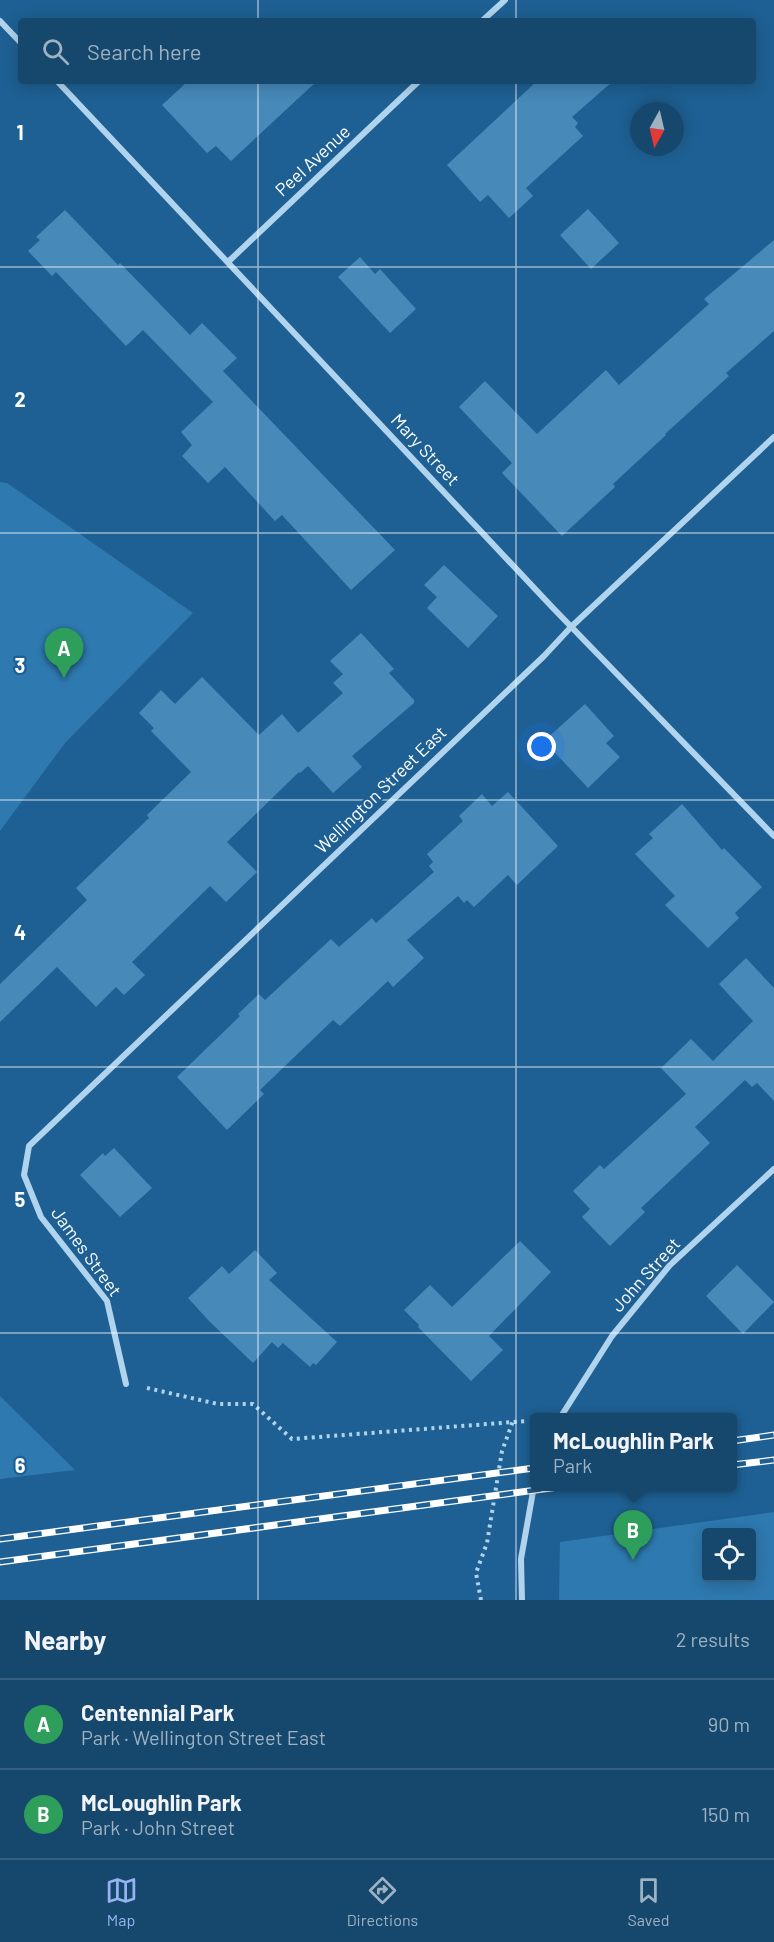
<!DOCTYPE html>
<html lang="en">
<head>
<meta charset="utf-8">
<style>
	:root { --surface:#16486e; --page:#1f4f73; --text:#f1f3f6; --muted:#9eb2c2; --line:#356081; --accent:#95b2f1 }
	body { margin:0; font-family:Barlow,sans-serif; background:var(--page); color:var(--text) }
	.controls { position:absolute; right:18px; bottom:18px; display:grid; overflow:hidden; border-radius:6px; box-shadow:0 3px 15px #0003 }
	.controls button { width:54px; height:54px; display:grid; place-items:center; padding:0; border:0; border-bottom:2px solid var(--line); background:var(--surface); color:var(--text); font:30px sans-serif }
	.compass { position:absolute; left:630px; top:102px; width:54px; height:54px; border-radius:50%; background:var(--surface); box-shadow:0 3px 15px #0003; rotate:188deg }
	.you { position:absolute; left:542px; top:747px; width:21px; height:21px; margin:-15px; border:4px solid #fff; border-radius:50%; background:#1a73e8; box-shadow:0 0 0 9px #1a73e833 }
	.badge { display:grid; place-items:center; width:39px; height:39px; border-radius:50%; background:var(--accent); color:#fff; font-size:20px; font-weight:700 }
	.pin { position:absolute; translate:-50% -50px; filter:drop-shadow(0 2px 3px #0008) }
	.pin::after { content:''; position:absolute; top:32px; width:21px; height:18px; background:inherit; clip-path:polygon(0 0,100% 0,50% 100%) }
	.popup { position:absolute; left:530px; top:1413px; width:207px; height:78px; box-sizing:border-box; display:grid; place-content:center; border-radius:6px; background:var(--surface); filter:drop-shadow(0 2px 4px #0005); font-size:20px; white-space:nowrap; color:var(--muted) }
	.popup b { font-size:22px; color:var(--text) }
	.popup::after { content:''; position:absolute; left:50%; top:100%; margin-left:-12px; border:12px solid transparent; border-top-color:var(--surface) }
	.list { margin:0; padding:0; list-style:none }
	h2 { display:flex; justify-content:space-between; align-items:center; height:78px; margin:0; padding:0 24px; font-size:26px }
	h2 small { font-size:20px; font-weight:400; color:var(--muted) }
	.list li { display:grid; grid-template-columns:39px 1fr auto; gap:18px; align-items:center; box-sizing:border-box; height:90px; padding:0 24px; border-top:2px solid var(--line) }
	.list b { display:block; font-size:22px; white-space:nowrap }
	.list p { margin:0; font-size:20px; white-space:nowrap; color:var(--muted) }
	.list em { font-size:20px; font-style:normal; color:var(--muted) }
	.icon { flex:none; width:33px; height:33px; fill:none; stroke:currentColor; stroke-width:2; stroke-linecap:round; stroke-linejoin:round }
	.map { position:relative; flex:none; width:774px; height:1600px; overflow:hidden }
	.search { position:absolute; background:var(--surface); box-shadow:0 3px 15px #0003; left:18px; right:18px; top:18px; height:66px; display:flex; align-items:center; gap:15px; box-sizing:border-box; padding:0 21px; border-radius:6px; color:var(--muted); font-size:22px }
	.sheet { height:258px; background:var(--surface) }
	nav { display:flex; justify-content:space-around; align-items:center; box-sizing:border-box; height:84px; border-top:2px solid var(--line); background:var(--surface); font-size:16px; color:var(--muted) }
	nav a { display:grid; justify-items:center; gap:3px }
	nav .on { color:var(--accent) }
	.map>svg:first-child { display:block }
	.green { fill:#2e79af; fill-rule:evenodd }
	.building { fill:#4789b9 }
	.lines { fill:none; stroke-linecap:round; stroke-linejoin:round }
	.path { stroke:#b0d4ee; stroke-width:4; stroke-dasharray:3 4.5; stroke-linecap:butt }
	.street { stroke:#b0d4ee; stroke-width:6 }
	.rail-casing { stroke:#fff; stroke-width:7 }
	.rail { stroke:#1e6093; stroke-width:4.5; stroke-dasharray:14; stroke-linecap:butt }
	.grid { fill:none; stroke:#fff; stroke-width:1.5; stroke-opacity:0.55 }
	.labels { text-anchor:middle; stroke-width:4.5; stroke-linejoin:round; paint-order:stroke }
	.street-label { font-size:18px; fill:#fff; stroke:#1e6093 }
	.grid-label { font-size:20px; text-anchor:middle; font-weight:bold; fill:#fff; stroke:#1e6093; stroke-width:4.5; stroke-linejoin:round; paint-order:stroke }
</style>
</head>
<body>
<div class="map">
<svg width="774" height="1600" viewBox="0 0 774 1600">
	<rect width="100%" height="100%" fill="#1e6093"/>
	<path class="green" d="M 0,482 L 7,483 L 193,613 L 65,743 L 0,831 Z
		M 0,1396 L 75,1470 L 0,1479 Z
		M 774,1512 L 774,1600 L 559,1600 L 560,1542 ZM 706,1532 L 752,1532 L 752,1578 L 706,1578 Z"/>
	<path class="building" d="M 188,81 L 317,81 L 231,161 L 216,146 L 207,153 L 162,105 Z
		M 537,81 L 613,81 L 572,117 L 578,123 L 575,127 L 583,136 L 526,188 L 533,196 L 509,218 L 488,195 L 480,202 L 447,165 Z
		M 588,209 L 619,243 L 591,269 L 560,235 Z
		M 65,210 L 118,265 L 120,263 L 190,335 L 202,323 L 237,358 L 223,371 L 395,550 L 351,590 L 282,515 L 275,521 L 225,467 L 208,483 L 182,456 L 192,445 L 181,432 L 213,402 L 143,330 L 126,346 L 56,272 L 52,276 L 28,251 L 40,240 L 36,237 Z
		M 774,240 L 774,331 L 726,373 L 729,376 L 665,434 L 666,435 L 613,484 L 615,487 L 562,536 L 502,473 L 512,463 L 459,407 L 485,381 L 537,434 L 606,370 L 619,385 L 709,304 L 704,299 Z
		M 360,257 L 375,274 L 380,269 L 416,309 L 390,333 L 338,277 Z
		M 444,565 L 498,616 L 468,648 L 427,608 L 437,597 L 424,585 Z
		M 361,633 L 394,669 L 389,673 L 414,700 L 414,703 L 352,756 L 362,767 L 333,793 L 308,766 L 300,773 L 299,772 L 227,842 L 257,872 L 226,902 L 210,886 L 132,962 L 145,975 L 124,995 L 116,987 L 96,1007 L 57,967 L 0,1022 L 0,984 L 87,900 L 76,888 L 149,818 L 147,815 L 191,772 L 151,731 L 154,728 L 139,713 L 161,690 L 175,704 L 202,677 L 259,735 L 282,714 L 298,733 L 343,693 L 333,683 L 343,674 L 330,661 Z
		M 585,704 L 614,736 L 606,743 L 620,757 L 588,788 L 544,741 Z
		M 508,792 L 558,846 L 517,885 L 508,875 L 474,907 L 467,900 L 464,903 L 458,896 L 407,940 L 424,958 L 393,987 L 388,981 L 340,1026 L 333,1020 L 260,1090 L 264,1094 L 227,1130 L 177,1077 L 240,1016 L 238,1014 L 259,994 L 265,1000 L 331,939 L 339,947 L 372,918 L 376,923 L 434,872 L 429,866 L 433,862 L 427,854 L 463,821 L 459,816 L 482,794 L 492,806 Z
		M 682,804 L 722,850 L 724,848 L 762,887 L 735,913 L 739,918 L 708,948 L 665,905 L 675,896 L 635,854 L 653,838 L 649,834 Z
		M 746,958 L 774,988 L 774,1101 L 757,1083 L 752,1087 L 745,1080 L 695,1127 L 710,1143 L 641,1208 L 645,1212 L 610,1246 L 582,1217 L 590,1209 L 573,1191 L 600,1165 L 604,1169 L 686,1094 L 661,1068 L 691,1039 L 713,1061 L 753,1021 L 719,984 Z
		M 114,1148 L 152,1188 L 120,1217 L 80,1175 L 103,1153 L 105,1156 Z
		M 520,1241 L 551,1272 L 489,1336 L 503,1350 L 471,1381 L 418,1327 L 419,1325 L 404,1310 L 430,1285 L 452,1307 Z
		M 255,1250 L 277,1273 L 269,1280 L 337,1342 L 316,1365 L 313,1363 L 310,1367 L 283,1343 L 278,1348 L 272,1342 L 253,1363 L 209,1321 L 188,1298 L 222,1266 L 229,1274 Z
		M 737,1265 L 774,1302 L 743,1334 L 706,1296 Z"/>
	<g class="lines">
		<path class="path" d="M 147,1388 L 218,1404 L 253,1404 L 292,1439 L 527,1421
			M 481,1600 L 476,1573 L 487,1543 L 502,1451 L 513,1421"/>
		<path class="street" d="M 0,21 L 21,43
			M 482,21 L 505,0
			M 57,81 L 553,608 L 774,836
			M 228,262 L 419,81
			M 126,1384 L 107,1301 L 41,1217 L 24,1175 L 29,1146 L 544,656 L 571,627 L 774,437
			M 560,1418 L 612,1336 L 670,1265 L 774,1169
			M 522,1600 L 521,1559 L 534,1486"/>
		<defs>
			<path id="rail" d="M 732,1441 L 774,1435
				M 732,1465 L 774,1460
				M 0,1539 L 534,1468
				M 0,1562 L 566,1486"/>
		</defs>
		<use href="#rail" class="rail-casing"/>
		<use href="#rail" class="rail"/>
	</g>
	<path class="grid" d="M 258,0 L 258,21M 516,0 L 516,21M 258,81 L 258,1600M 516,81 L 516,1600M 0,267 L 774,267M 0,533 L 774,533M 0,800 L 774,800M 0,1067 L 774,1067M 0,1333 L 774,1333"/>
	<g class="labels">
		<g class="street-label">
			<text transform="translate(313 161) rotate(-43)" y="6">Peel Avenue</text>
			<text transform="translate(425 450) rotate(47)" y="6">Mary Street</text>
			<text transform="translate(381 790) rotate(-44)" y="6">Wellington Street East</text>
			<text transform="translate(86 1252) rotate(54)" y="6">James Street</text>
			<text transform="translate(646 1275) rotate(-48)" y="6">John Street</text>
		</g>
	</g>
	<g class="grid-label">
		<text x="20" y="140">1</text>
		<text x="20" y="407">2</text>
		<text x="20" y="673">3</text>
		<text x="20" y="940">4</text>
		<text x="20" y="1207">5</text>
		<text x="20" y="1473">6</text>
	</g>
</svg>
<div class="controls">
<button><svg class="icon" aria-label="locate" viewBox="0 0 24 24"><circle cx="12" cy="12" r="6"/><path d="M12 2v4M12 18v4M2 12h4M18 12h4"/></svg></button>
</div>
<svg class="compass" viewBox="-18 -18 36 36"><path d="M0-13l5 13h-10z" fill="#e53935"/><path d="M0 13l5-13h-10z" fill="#9eb2c2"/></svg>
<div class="you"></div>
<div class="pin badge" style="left:64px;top:678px;background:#2e9e5b">A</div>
<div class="pin badge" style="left:633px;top:1560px;background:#2e9e5b">B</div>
<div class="popup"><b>McLoughlin Park</b>Park</div>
<div class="search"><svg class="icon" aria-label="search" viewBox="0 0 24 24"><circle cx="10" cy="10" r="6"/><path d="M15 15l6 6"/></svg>Search here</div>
</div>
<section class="sheet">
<h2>Nearby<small>2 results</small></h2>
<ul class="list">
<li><span class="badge" style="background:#2e9e5b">A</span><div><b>Centennial Park</b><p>Park · Wellington Street East</p></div><em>90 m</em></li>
<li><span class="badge" style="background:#2e9e5b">B</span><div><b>McLoughlin Park</b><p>Park · John Street</p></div><em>150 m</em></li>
</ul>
</section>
<nav>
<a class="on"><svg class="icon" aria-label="map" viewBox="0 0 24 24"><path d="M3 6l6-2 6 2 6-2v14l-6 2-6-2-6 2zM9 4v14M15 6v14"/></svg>Map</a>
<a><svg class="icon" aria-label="directions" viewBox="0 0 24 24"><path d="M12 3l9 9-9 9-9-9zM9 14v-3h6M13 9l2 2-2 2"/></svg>Directions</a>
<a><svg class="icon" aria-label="saved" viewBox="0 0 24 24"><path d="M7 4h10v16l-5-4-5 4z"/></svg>Saved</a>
</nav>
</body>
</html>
